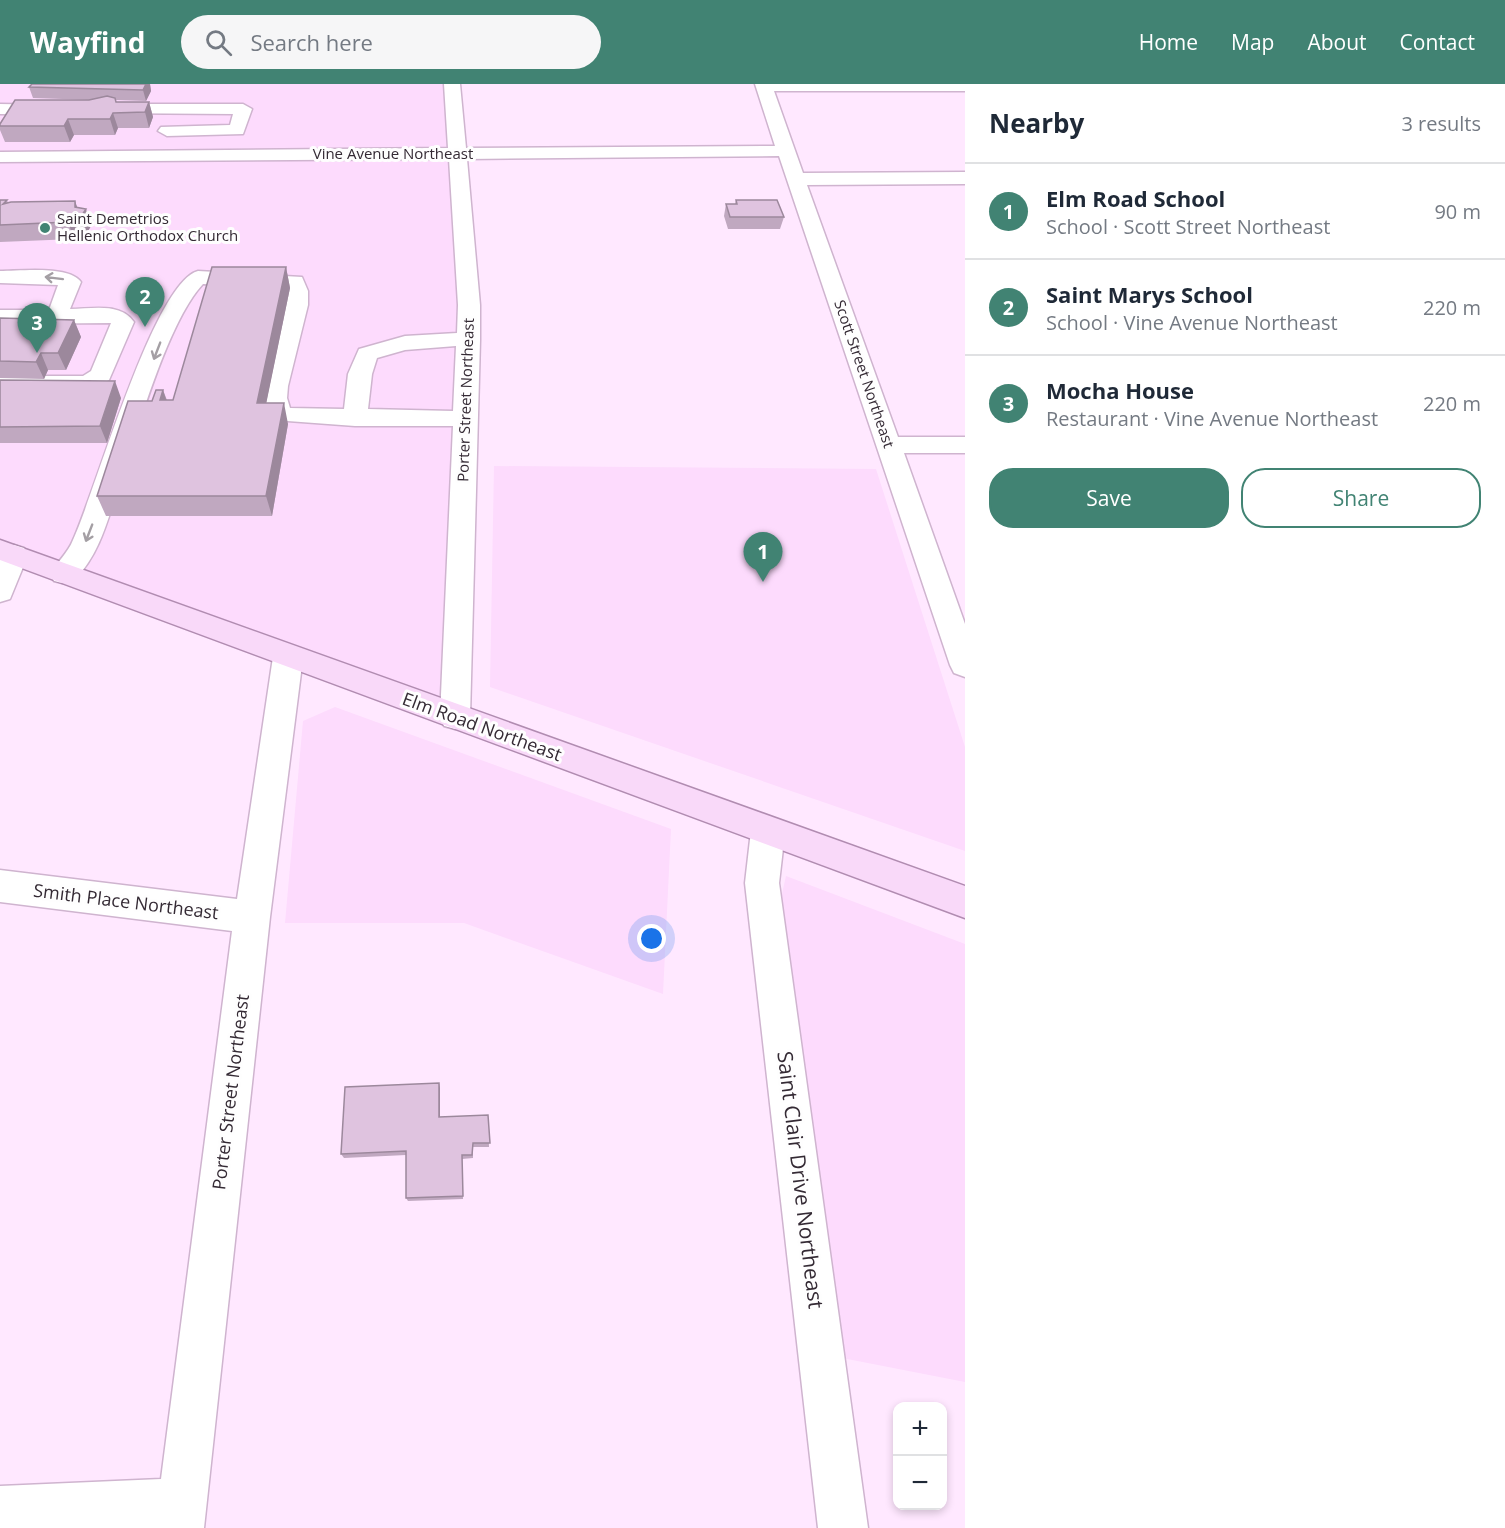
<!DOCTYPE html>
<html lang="en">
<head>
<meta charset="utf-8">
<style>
	:root { --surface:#fff; --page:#f6f6f7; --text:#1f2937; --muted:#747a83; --line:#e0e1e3; --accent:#418373 }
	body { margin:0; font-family:"Open Sans",sans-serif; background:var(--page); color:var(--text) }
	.controls { position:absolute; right:18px; bottom:18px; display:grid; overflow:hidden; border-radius:12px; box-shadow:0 3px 9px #0003 }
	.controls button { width:54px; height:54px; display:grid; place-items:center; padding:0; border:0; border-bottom:2px solid var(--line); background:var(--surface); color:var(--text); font:30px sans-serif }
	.you { position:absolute; left:652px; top:855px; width:21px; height:21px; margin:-15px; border:4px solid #fff; border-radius:50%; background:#1a73e8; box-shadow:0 0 0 9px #1a73e833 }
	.badge { display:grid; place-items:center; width:39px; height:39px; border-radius:50%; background:var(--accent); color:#fff; font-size:20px; font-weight:700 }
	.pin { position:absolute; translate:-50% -50px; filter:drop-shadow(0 2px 3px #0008) }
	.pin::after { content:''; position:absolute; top:32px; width:21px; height:18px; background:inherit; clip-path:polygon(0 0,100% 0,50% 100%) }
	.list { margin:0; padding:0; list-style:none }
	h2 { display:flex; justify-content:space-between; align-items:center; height:78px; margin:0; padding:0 24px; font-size:26px }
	h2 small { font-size:20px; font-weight:400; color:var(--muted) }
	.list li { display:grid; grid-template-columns:39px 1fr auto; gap:18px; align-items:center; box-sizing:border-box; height:96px; padding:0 24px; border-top:2px solid var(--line) }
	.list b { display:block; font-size:22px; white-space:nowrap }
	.list p { margin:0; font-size:20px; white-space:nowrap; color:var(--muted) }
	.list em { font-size:20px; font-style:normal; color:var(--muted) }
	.actions { display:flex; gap:12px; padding:18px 24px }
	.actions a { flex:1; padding:14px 0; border:2px solid var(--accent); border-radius:24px; text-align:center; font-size:21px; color:var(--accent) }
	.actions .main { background:var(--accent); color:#fff }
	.icon { flex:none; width:33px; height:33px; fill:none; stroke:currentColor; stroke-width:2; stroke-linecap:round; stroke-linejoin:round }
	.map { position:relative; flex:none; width:965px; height:1444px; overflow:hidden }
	header { display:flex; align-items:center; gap:36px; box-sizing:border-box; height:84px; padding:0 30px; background:var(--accent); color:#fff }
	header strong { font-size:28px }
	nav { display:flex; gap:33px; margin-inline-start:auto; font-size:21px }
	.search { width:420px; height:54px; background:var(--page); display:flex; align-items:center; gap:15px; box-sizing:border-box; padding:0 21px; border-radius:33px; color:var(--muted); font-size:22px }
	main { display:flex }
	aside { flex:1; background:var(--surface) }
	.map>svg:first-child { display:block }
	.built { fill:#fddbfd }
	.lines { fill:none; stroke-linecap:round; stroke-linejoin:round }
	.minor-casing { stroke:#cfb4cf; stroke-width:3 }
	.major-casing { stroke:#b18cb1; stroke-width:3 }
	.minor { fill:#fff; fill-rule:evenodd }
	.major { fill:#f9d9f9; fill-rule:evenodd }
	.wall { fill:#c0a8c0 }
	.shaded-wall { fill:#9c889c }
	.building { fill:#dfc3df; stroke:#9c889c; stroke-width:1.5 }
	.oneway { stroke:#a49fa4 }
	.poi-dot { fill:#418373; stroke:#fefefe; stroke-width:2 }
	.labels { text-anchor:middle; stroke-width:6; stroke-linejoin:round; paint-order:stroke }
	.far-street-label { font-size:15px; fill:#342a34; stroke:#fefefe }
	.far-poi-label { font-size:15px; fill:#342a34; stroke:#fefefe; text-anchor:start }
	.street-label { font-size:18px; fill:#342a34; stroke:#fefefe }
	.near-street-label { font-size:21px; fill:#342a34; stroke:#fefefe }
</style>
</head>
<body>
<header>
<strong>Wayfind</strong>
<div class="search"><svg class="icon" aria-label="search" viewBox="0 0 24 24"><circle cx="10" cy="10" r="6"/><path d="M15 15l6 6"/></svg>Search here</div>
<nav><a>Home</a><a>Map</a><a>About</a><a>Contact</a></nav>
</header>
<main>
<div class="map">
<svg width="965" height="1444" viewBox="0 0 965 1444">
	<rect width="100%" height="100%" fill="#ffe8ff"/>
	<path class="built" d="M 0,0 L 452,0 L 469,221 L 455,633 L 0,466 Z
		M 494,382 L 876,385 L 965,663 L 965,767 L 490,603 Z
		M 335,623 L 671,745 L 663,910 L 464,839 L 285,839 L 303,637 Z
		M 786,792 L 965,860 L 965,1298 L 837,1273 L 779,823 Z"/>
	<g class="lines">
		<defs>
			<path id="minor" d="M 444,0 L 460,0 L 466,64 L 775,62 L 755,0 L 965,0 L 965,7 L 774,7 L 803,89 L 965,88 L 965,100 L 807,101 L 898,353 L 965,353 L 965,369 L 904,369 L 965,540 L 965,593 L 954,589 L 950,581 L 779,72 L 467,75 L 480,221 L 480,256 L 470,633 L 466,642 L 455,645 L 444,642 L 440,633 L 453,342 L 355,342 L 274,336 L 263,314 L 283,237 L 286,203 L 203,200 C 166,239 134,359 115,414 C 106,442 97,473 75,495 C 69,501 62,499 54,497 L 50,490 C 57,478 68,469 73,456 C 95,409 154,198 198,187 L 302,193 L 308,207 L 308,221 L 288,302 L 287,314 L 290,324 L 344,325 L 348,290 L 359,265 L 405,252 L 457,249 L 458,221 L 449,75 L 0,78 L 0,68 L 448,64 ZM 456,262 L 453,327 L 368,325 L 372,290 L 377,274 L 405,266 Z
				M 0,20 L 55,21 L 64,26 L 55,31 L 0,30 Z
				M 107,20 L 243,20 L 252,25 L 243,50 L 167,52 L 158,47 L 161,43 L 230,41 L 233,30 L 101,29 L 98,25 Z
				M 0,187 C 20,187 69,181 81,198 L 70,225 C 92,225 120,218 134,238 L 109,296 L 88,306 L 0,306 L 0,292 L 83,292 L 91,287 L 111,239 L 0,240 L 0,226 L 49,226 L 58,201 L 0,199 Z
				M 14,461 L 24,464 L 28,471 L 10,515 L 0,518 L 0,472 L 4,464 Z
				M 288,562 L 298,565 L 303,573 L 270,833 L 204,1444 L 0,1444 L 0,1402 L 161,1395 L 232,847 L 0,818 L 0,786 L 237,815 L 273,573 L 278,565 Z
				M 768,732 L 780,737 L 785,747 L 779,799 L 868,1444 L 818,1444 L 745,799 L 751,747 L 756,737 Z"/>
			<path id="major" d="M 0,456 L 965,802 L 965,834 L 0,476 Z"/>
		</defs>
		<use href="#minor" class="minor-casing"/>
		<use href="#major" class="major-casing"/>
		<use href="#minor" class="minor"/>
		<use href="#major" class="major"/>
	</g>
	<path class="wall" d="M 32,0 L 150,0 L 151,7 L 146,17 L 116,16 L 116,18 L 149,18 L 153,33 L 149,44 L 118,44 L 115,51 L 74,51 L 70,58 L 5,58 L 0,46 L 0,40 L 92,16 L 33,14 L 29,3 Z
		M 0,116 L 7,116 L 8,119 L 75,117 L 77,124 L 91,142 L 88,147 L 78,149 L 74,155 L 0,158 Z
		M 736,116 L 784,133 L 780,145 L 728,145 L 724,132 L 726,120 L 735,120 Z
		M 286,183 L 290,204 L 266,319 L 288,340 L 272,432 L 106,432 L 97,412 L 152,317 L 163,306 L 167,316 L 173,316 Z
		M 0,234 L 74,236 L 81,253 L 66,286 L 48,286 L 44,295 L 0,294 Z
		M 0,296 L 121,314 L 107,359 L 0,359 Z
		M 439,999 L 440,1033 L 488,1031 L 489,1063 L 473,1063 L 473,1074 L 462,1075 L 463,1115 L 408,1117 L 406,1114 L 406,1071 L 344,1074 L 341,1070 Z"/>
	<path class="shaded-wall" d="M 146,0 L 150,0 L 151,7 L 146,17 L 143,6 Z
		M 149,18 L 153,33 L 149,44 L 145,28 Z
		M 113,29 L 118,44 L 115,51 L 110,35 Z
		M 68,35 L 74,51 L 70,58 L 64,42 Z
		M 75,117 L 80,131 L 86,125 L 91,142 L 88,147 L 78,149 L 74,155 L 68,138 L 75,123 Z
		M 286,183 L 290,204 L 262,340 L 257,319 Z
		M 74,236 L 81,253 L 66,286 L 58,269 Z
		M 41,269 L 48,286 L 44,295 L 36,278 Z
		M 115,297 L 121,314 L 107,359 L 100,342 Z
		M 163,306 L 170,327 L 160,316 Z
		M 284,319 L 288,340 L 272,432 L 266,412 Z
		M 439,999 L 440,1004 L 440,1037 L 439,1033 Z"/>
	<path class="building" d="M 32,0 L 146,0 L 143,6 L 29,3 Z
		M 107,12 L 115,14 L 116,18 L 149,18 L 145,28 L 113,29 L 110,35 L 68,35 L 64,42 L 0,42 L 0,40 L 15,16 L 89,16 Z
		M 0,116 L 7,116 L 3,120 L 11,118 L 75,117 L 75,123 L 86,125 L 82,131 L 72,133 L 68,138 L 0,141 Z
		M 736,116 L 777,116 L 784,133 L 730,133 L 726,120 L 737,120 Z
		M 212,183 L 286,183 L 257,319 L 284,319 L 266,412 L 97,412 L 128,317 L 152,317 L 156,306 L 163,306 L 160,316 L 173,316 Z
		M 0,234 L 74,236 L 58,269 L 41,269 L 36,278 L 0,277 Z
		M 0,296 L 115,297 L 100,342 L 0,343 Z
		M 439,999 L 439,1033 L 488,1031 L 490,1059 L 473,1059 L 472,1071 L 462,1071 L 463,1112 L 406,1114 L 406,1067 L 341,1070 L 345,1003 Z"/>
	<defs><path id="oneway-shaft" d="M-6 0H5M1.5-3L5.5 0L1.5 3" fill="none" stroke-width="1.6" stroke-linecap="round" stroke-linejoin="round" transform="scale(1.5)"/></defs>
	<g class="oneway">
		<use href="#oneway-shaft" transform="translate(54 194) rotate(-173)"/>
		<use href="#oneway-shaft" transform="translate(157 267) rotate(111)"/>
		<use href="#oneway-shaft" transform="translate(89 449) rotate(111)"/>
	</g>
	<circle class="poi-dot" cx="45" cy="144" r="6"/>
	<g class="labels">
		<g class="far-street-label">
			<text x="393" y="75">Vine Avenue Northeast</text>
			<text transform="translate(864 290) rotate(71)" y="5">Scott Street Northeast</text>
			<text transform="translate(466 316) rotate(-88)" y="5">Porter Street Northeast</text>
		</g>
		<g class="far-poi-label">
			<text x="57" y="140">Saint Demetrios<tspan x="57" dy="17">Hellenic Orthodox Church</tspan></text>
		</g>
		<g class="street-label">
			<text transform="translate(482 643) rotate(20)" y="6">Elm Road Northeast</text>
			<text transform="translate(126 818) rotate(7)" y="6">Smith Place Northeast</text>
			<text transform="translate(231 1008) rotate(-83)" y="6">Porter Street Northeast</text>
		</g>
		<g class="near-street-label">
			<text transform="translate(800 1096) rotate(83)" y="7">Saint Clair Drive Northeast</text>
		</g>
	</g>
</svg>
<div class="controls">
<button>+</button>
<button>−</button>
</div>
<div class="you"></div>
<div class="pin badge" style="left:763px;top:498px">1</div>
<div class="pin badge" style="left:145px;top:243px">2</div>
<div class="pin badge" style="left:37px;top:269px">3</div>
</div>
<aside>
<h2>Nearby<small>3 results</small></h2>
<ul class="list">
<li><span class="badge">1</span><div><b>Elm Road School</b><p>School · Scott Street Northeast</p></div><em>90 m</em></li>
<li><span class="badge">2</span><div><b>Saint Marys School</b><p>School · Vine Avenue Northeast</p></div><em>220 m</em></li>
<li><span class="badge">3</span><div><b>Mocha House</b><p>Restaurant · Vine Avenue Northeast</p></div><em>220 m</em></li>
</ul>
<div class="actions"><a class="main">Save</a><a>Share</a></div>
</aside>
</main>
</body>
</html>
